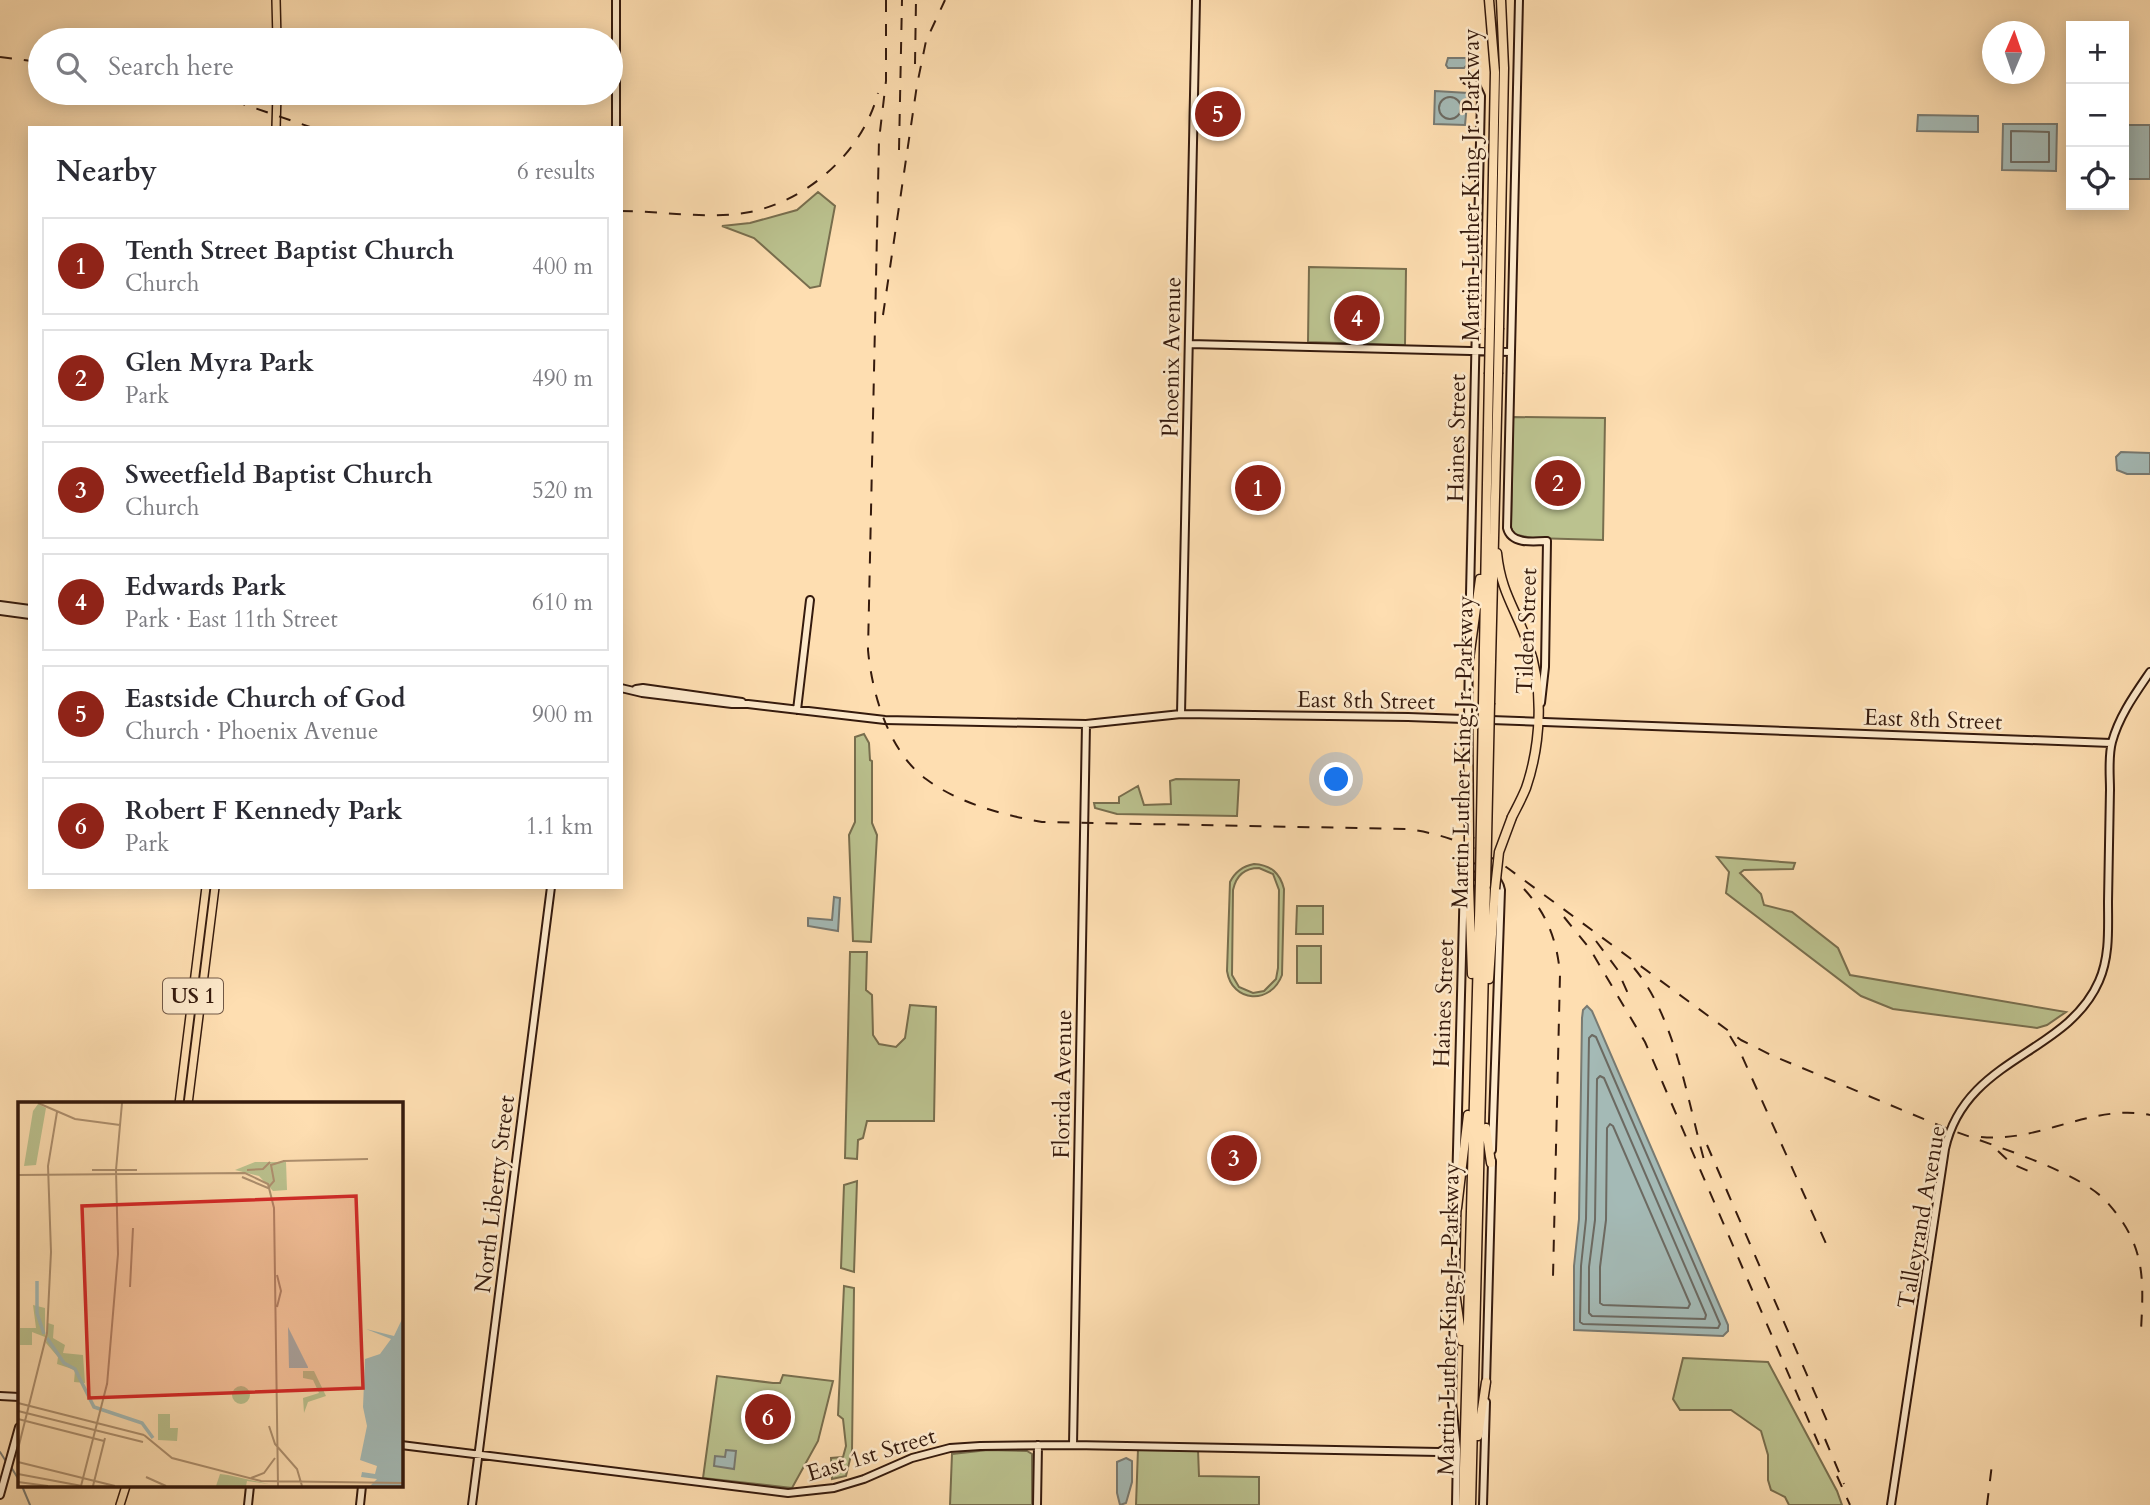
<!DOCTYPE html>
<html lang="en">
<head>
<meta charset="utf-8">
<style>
	:root { --surface:#fff; --page:#f2f2f3; --text:#2b2b33; --muted:#7c7c81; --line:#e1e1e2; --accent:#8f2418 }
	body { margin:0; font-family:Cardo,serif; background:var(--page); color:var(--text) }
	.controls { position:absolute; right:21px; top:21px; display:grid; overflow:hidden; border-radius:0px; box-shadow:0 4px 18px #0003 }
	.controls button { width:63px; height:63px; display:grid; place-items:center; padding:0; border:0; border-bottom:2px solid var(--line); background:var(--surface); color:var(--text); font:35px sans-serif }
	.compass { position:absolute; left:1982px; top:21px; width:63px; height:63px; border-radius:50%; background:var(--surface); box-shadow:0 4px 18px #0003; rotate:2deg }
	.you { position:absolute; left:1337px; top:780px; width:24px; height:24px; margin:-18px; border:5px solid #fff; border-radius:50%; background:#1a73e8; box-shadow:0 0 0 10px #1a73e833 }
	.badge { display:grid; place-items:center; width:46px; height:46px; border-radius:50%; background:var(--accent); color:#fff; font-size:23px; font-weight:700 }
	.pin { position:absolute; translate:-50% -50%; border:4px solid #fff; box-shadow:0 2px 7px #0006 }
	.list { margin:0; padding:0; list-style:none }
	h2 { display:flex; justify-content:space-between; align-items:center; height:91px; margin:0; padding:0 28px; font-size:30px }
	h2 small { font-size:23px; font-weight:400; color:var(--muted) }
	.list li { display:grid; grid-template-columns:46px 1fr auto; gap:21px; align-items:center; box-sizing:border-box; height:98px; margin:0 14px 14px; padding:0 14px; border:2px solid var(--line); border-radius:0px }
	.list b { display:block; font-size:26px; white-space:nowrap }
	.list p { margin:0; font-size:23px; white-space:nowrap; color:var(--muted) }
	.list em { font-size:23px; font-style:normal; color:var(--muted) }
	.icon { flex:none; width:38px; height:38px; fill:none; stroke:currentColor; stroke-width:2; stroke-linecap:round; stroke-linejoin:round }
	.map { position:relative; flex:none; width:2150px; height:1505px; overflow:hidden }
	.search { position:absolute; background:var(--surface); box-shadow:0 4px 18px #0003; left:28px; top:28px; width:595px; height:77px; display:flex; align-items:center; gap:18px; box-sizing:border-box; padding:0 24px; border-radius:38px; color:var(--muted); font-size:26px }
	.panel { position:absolute; background:var(--surface); box-shadow:0 4px 18px #0003; left:28px; top:126px; width:595px; height:763px; border-radius:0px }
	.map>svg:first-child { display:block }
	.green { fill:#bbc28f; stroke:#786e4e; stroke-width:2; fill-rule:evenodd }
	.water { fill:#a4bab6; stroke:#787a72; stroke-width:2 }
	.lines { fill:none; stroke-linecap:round; stroke-linejoin:round }
	.shore { stroke:#6c6a62; stroke-width:2 }
	.stream { stroke:#787a72; stroke-width:2 }
	.secondary-casing { stroke:#351a0d; stroke-width:10 }
	.primary-casing { stroke:#351a0d; stroke-width:10 }
	.highway-casing { stroke:#351a0d; stroke-width:11 }
	.secondary { stroke:#feeacc; stroke-width:6 }
	.primary { stroke:#fedeb1; stroke-width:7 }
	.highway { stroke:#fedeb1; stroke-width:8 }
	.rail { stroke:#351a0d; stroke-width:2; stroke-dasharray:12 12; stroke-linecap:butt }
	.highway-bridge-casing { stroke:#351a0d; stroke-width:11; stroke-linecap:butt }
	.highway-bridge { stroke:#fedeb1; stroke-width:8 }
	.labels { text-anchor:middle; stroke-width:5; stroke-linejoin:round; paint-order:stroke }
	.shield { fill:#feeacc; stroke:#715846; stroke-width:2 }
	.shield-label { font-size:21px; font-weight:bold; fill:#351a0d }
	.street-label { font-size:23px; fill:#351a0d; stroke:#feeacc }
	.inset-river { fill:none; stroke:#a4bab6; stroke-width:3.5 }
	.inset-road { fill:none; stroke:#ae906f; stroke-width:2 }
	.view { fill:#d62828; fill-opacity:0.15; stroke:#d62828; stroke-width:3.5 }
	.inset-edge { fill:none; stroke:#351a0d; stroke-width:3.5 }
</style>
</head>
<body>
<div class="map">
<svg width="2150" height="1505" viewBox="0 0 2150 1505">
	<rect width="100%" height="100%" fill="#fedeb1"/>
	<filter id="stains"><feTurbulence type="fractalNoise" baseFrequency=".00286" numOctaves="4"/><feColorMatrix values="0 0 0 0 .2 0 0 0 0 .09 0 0 0 0 .02 0 0 0 .5 -.17"/></filter>
	<radialGradient id="worn" r=".72"><stop offset=".6" stop-color="#630" stop-opacity="0"/><stop offset="1" stop-color="#630" stop-opacity=".3"/></radialGradient>
	<path class="green" d="M 818,192 L 835,206 L 820,286 L 810,288 L 754,238 L 722,226 L 750,223 L 797,210 Z
		M 1309,267 L 1406,269 L 1405,345 L 1308,342 Z
		M 1513,417 L 1605,418 L 1603,540 L 1532,538 L 1513,534 L 1511,526 Z
		M 864,734 L 869,743 L 870,760 L 872,761 L 872,823 L 877,835 L 871,942 L 853,941 L 849,835 L 855,822 L 855,737 Z
		M 1176,779 L 1239,780 L 1237,816 L 1117,814 L 1095,808 L 1094,803 L 1119,803 L 1119,797 L 1138,786 L 1144,805 L 1171,804 L 1170,781 Z
		M 1717,857 L 1795,863 L 1793,869 L 1744,870 L 1740,873 L 1761,894 L 1764,905 L 1792,912 L 1838,948 L 1850,975 L 2066,1012 L 2047,1025 L 2037,1028 L 1893,1009 L 1861,996 L 1726,893 L 1729,872 Z
		M 1254,864 C 1271,865 1280,873 1284,889 L 1282,975 C 1271,1005 1232,1003 1227,971 L 1230,882 C 1235,872 1243,866 1254,864 ZM 1259,868 L 1273,874 L 1279,890 L 1278,968 L 1276,979 L 1264,991 L 1253,993 L 1239,987 L 1232,975 L 1233,890 C 1236,876 1245,868 1259,868 Z
		M 1297,906 L 1323,906 L 1323,934 L 1296,934 Z
		M 1297,946 L 1321,946 L 1321,983 L 1297,983 Z
		M 850,952 L 867,952 L 866,990 L 872,995 L 873,1035 L 879,1044 L 896,1047 L 905,1038 L 910,1005 L 936,1007 L 934,1121 L 867,1121 L 863,1138 L 858,1140 L 857,1159 L 845,1158 Z
		M 857,1181 L 854,1272 L 841,1268 L 844,1185 Z
		M 844,1286 L 854,1288 L 852,1451 L 846,1476 L 832,1479 L 831,1458 L 843,1457 L 846,1446 L 843,1419 L 838,1415 Z
		M 1683,1358 L 1768,1362 L 1837,1491 L 1842,1505 L 1789,1505 L 1785,1497 L 1771,1490 L 1768,1480 L 1768,1455 L 1761,1431 L 1731,1410 L 1680,1410 L 1673,1399 Z
		M 783,1375 L 833,1381 L 818,1441 L 792,1488 L 703,1478 L 717,1376 L 773,1383 L 780,1383 Z
		M 1138,1449 L 1198,1450 L 1199,1476 L 1259,1477 L 1259,1505 L 1136,1505 Z
		M 988,1450 L 1027,1451 L 1032,1454 L 1032,1505 L 950,1505 L 952,1454 Z"/>
	<path class="water" d="M 1448,58 L 1466,58 L 1467,65 L 1464,68 L 1448,68 L 1446,65 Z
		M 1435,91 L 1468,93 L 1465,125 L 1434,124 Z
		M 1918,115 L 1978,116 L 1978,132 L 1917,131 Z
		M 2003,124 L 2057,124 L 2056,171 L 2002,170 Z
		M 2124,125 L 2150,125 L 2150,179 L 2124,179 Z
		M 2121,452 L 2150,453 L 2150,474 L 2127,474 L 2117,470 L 2116,457 Z
		M 834,897 L 840,898 L 838,931 L 808,926 L 808,918 L 832,920 Z
		M 1587,1006 L 1592,1011 L 1728,1325 L 1728,1331 L 1723,1336 L 1574,1330 L 1574,1266 L 1579,1219 L 1582,1018 L 1583,1010 Z
		M 726,1450 L 736,1451 L 734,1469 L 714,1466 L 715,1456 L 725,1457 Z
		M 1126,1458 L 1132,1461 L 1132,1482 L 1126,1503 L 1120,1505 L 1117,1493 L 1117,1462 Z"/>
	<g class="lines">
		<path class="shore" d="M1439 108a11 11 0 1 1 22 0a11 11 0 1 1-22 0Z
			M 2011,131 L 2049,132 L 2049,162 L 2011,162 Z
			M 1592,1035 L 1596,1037 L 1720,1324 L 1718,1328 L 1583,1324 L 1580,1322 L 1581,1266 L 1586,1219 L 1589,1038 Z
			M 1600,1076 L 1604,1078 L 1706,1315 L 1705,1319 L 1592,1316 L 1589,1313 L 1589,1267 L 1595,1220 L 1597,1079 Z
			M 1610,1124 L 1613,1126 L 1690,1304 L 1688,1308 L 1603,1305 L 1600,1303 L 1600,1267 L 1606,1220 L 1607,1128 Z"/>
		<path class="stream" d="M 0,1452 L 7,1463
			M 11,1467 L 19,1480
			M 22,1486 L 30,1505"/>
		<defs>
			<path id="secondary" d="M 616,0 L 616,128
				M 1519,0 L 1507,528 C 1511,544 1532,542 1547,541 L 1545,667 L 1541,703
				M 1466,80 L 1476,85 L 1481,96 L 1469,640
				M 1189,344 L 1511,352
				M 0,605 L 30,609
				M 0,611 L 30,615
				M 621,688 L 642,693 L 732,704 L 748,704 L 885,720 L 1086,724 L 1181,714 L 1408,717 L 2111,743
				M 636,689 L 643,688 L 742,702
				M 797,710 L 810,600
				M 1181,714 L 1196,0
				M 1468,719 L 1469,655
				M 1456,1189 L 1464,879 L 1466,871 L 1471,867 C 1484,868 1499,877 1501,890 L 1492,1150
				M 1455,1294 L 1457,1204
				M 1454,1309 L 1452,1402 L 1457,1449 L 1456,1505
				M 1486,1384 L 1492,1161
				M 0,1396 L 19,1397
				M 401,1445 L 788,1493 L 834,1488 L 864,1479 L 912,1458 L 950,1448 L 980,1446 L 1073,1445 L 1439,1452 L 1450,1455 L 1456,1462
				M 1073,1445 L 1086,724
				M 1441,1451 L 1449,1447 L 1451,1425
				M 0,1495 L 19,1427
				M 248,1505 L 250,1486
				M 360,1505 L 362,1486
				M 472,1505 L 551,887
				M 1037,1505 L 1038,1445
				M 1483,1505 L 1486,1402
				M 1891,1505 L 1945,1149 C 1965,1057 2067,1055 2099,981 C 2110,956 2108,928 2108,902 C 2109,864 2109,827 2110,790 C 2110,775 2108,757 2112,742 C 2119,716 2135,694 2150,672"/>
			<path id="primary" d="M 276,0 L 277,40
				M 276,128 L 277,93
				M 179,1104 L 206,887
				M 188,1104 L 215,887
				M 120,1505 L 126,1486"/>
			<path id="highway" d="M 1489,0 L 1495,72 L 1490,328
				M 1499,328 L 1504,68 L 1501,0
				M 1497,553 C 1501,593 1516,609 1528,644 C 1544,688 1541,744 1526,788 C 1522,798 1517,807 1512,817
				M 1469,659 L 1480,579
				M 1483,703 L 1489,374
				M 1490,703 L 1498,374
				M 1468,719 L 1469,837
				M 1469,886 L 1472,974
				M 1489,979 L 1495,889
				M 1486,1128 L 1491,1163
				M 1457,1208 L 1468,1115
				M 1455,1292 L 1462,1341
				M 1478,1436 L 1486,1382
				M 1463,1505 L 1480,881
				M 1471,1505 L 1486,884"/>
		</defs>
		<use href="#secondary" class="secondary-casing"/>
		<use href="#primary" class="primary-casing"/>
		<use href="#highway" class="highway-casing"/>
		<use href="#secondary" class="secondary"/>
		<use href="#primary" class="primary"/>
		<use href="#highway" class="highway"/>
		<path class="rail" d="M 886,0 L 886,81 L 879,140 L 868,650 C 872,694 889,752 926,779 C 958,803 1003,815 1042,822 L 1407,829 C 1445,834 1478,847 1509,869 L 1741,1040 L 1773,1056 C 1832,1080 1891,1106 1951,1130 C 1991,1145 2078,1171 2106,1201 C 2145,1244 2144,1276 2141,1330
			M 0,57 L 40,62
			M 915,64 L 916,0
			M 211,93 L 313,128
			M 899,150 L 902,0
			M 621,211 C 663,211 709,220 750,212 C 809,200 863,151 878,93
			M 883,315 L 917,85 L 926,41 L 945,0
			M 1524,889 C 1547,914 1557,940 1560,974 L 1553,1277
			M 1564,917 L 1590,949 L 1645,1042 L 1823,1454
			M 1596,941 L 1617,969 L 1630,998
			M 1634,968 C 1675,1017 1687,1098 1704,1160
			M 1730,1036 L 1742,1056 L 1828,1248
			M 1981,1137 C 2039,1143 2093,1103 2150,1115
			M 1707,1145 L 1827,1421
			M 1998,1151 L 2012,1164 L 2033,1173
			M 1825,1439 L 1844,1484
			M 1837,1476 L 1850,1505
			M 1987,1505 L 1992,1464"/>
		<defs>
			<path id="highway-bridge" d="M 1489,374 L 1490,328
				M 1498,374 L 1499,328
				M 1480,881 L 1483,703
				M 1486,884 L 1490,703
				M 1469,886 L 1469,837
				M 1495,889 L 1499,852 L 1512,817"/>
		</defs>
		<use href="#highway-bridge" class="highway-bridge-casing"/>
		<use href="#highway-bridge" class="highway-bridge"/>
	</g>
	<g class="labels">
		<rect class="shield" x="163" y="978.5" width="60" height="35" rx="5"/>
		<g class="shield-label">
			<text x="193" y="1003">US 1</text>
		</g>
		<g class="street-label">
			<text transform="translate(1471 185) rotate(-90)" y="8">Martin Luther King Jr. Parkway</text>
			<text transform="translate(1171 357) rotate(-89)" y="8">Phoenix Avenue</text>
			<text transform="translate(1456 438) rotate(-89)" y="8">Haines Street</text>
			<text transform="translate(1526 631) rotate(-88)" y="8">Tilden Street</text>
			<text transform="translate(1366 700) rotate(1)" y="8">East 8th Street</text>
			<text transform="translate(1933 719) rotate(2)" y="8">East 8th Street</text>
			<text transform="translate(1462 752) rotate(-89)" y="8">Martin Luther King Jr. Parkway</text>
			<text transform="translate(1443 1003) rotate(-88)" y="8">Haines Street</text>
			<text transform="translate(1062 1084) rotate(-89)" y="8">Florida Avenue</text>
			<text transform="translate(494 1194) rotate(-83)" y="8">North Liberty Street</text>
			<text transform="translate(1921 1217) rotate(-80)" y="8">Talleyrand Avenue</text>
			<text transform="translate(1448 1319) rotate(-89)" y="8">Martin Luther King Jr. Parkway</text>
			<text transform="translate(871 1454) rotate(-17)" y="8">East 1st Street</text>
		</g>
	</g>
	<g transform="translate(18 1102)">
		<rect width="385" height="385" fill="#fedeb1"/>
		<path d="M 20,2 L 28,6 L 18,63 L 6,64 L 15,9 ZM 237,60 L 268,60 L 269,88 L 255,89 L 241,74 L 217,68 ZM 15,203 L 27,206 L 27,235 L 14,230 L 14,243 L 2,243 L 2,226 L 18,226 ZM 30,221 L 36,223 L 35,236 L 47,243 L 45,251 L 65,253 L 67,281 L 56,280 L 57,268 L 39,262 L 40,255 L 28,241 ZM 285,269 L 296,269 L 308,294 L 290,300 L 286,311 L 285,296 L 301,291 L 295,278 L 285,276 ZM214 293a9 9 0 1 1 18 0a9 9 0 1 1-18 0ZM 140,312 L 152,312 L 152,326 L 160,326 L 159,339 L 140,338 ZM 202,372 L 210,373 L 251,382 L 229,379 L 228,384 L 198,384 Z" fill="#bbc28f"/>
		<path d="M 385,215 L 385,384 L 352,384 L 359,377 L 343,375 L 344,370 L 357,372 L 359,364 L 342,358 L 349,324 L 345,305 L 347,257 L 362,252 L 373,237 L 348,227 L 376,234 ZM 270,225 L 290,265 L 290,266 L 271,266 Z" fill="#a4bab6"/>
		<path class="inset-river" d="M 19,179 L 19,211 L 26,232M 29,236 L 46,261 L 57,267 L 76,305 L 124,321 L 135,336"/>
		<path class="inset-road" d="M 20,1 L 57,17 L 102,23M 265,59 L 350,57M 74,68 L 119,68M 229,68 L 245,67 L 252,60M 0,73 L 227,71 L 250,82 L 256,106 L 260,384M 224,75 L 250,86 L 256,79 L 253,63 L 266,59M 259,173 L 263,189 L 259,205M 112,185 L 115,126M 89,283 L 100,152 L 98,68 L 104,1M 0,301 L 126,333M 0,309 L 125,340M 0,317 L 86,339M 251,324 L 257,342 L 279,367 L 284,384M 126,333 L 154,356 L 243,379 L 385,381M 0,347 L 29,231 L 33,150 L 30,64 L 39,10M 0,360 L 97,384M 0,372 L 64,384M 128,375 L 148,384M 233,376 L 246,371 L 257,356M 0,380 L 30,384M 63,384 L 89,282M 75,384 L 87,336"/>
		<path class="view" d="M 338,94 L 345,286 L 71,296 L 64,104 Z"/>
		<rect width="385" height="385" class="inset-edge"/>
	</g>
	<rect width="100%" height="100%" filter="url(#stains)"/>
	<rect width="100%" height="100%" fill="url(#worn)"/>
</svg>
<div class="controls">
<button>+</button>
<button>−</button>
<button><svg class="icon" aria-label="locate" viewBox="0 0 24 24"><circle cx="12" cy="12" r="6"/><path d="M12 2v4M12 18v4M2 12h4M18 12h4"/></svg></button>
</div>
<svg class="compass" viewBox="-18 -18 36 36"><path d="M0-13l5 13h-10z" fill="#e53935"/><path d="M0 13l5-13h-10z" fill="#7c7c81"/></svg>
<div class="you"></div>
<div class="pin badge" style="left:1258px;top:488px">1</div>
<div class="pin badge" style="left:1558px;top:483px">2</div>
<div class="pin badge" style="left:1234px;top:1158px">3</div>
<div class="pin badge" style="left:1357px;top:318px">4</div>
<div class="pin badge" style="left:1218px;top:114px">5</div>
<div class="pin badge" style="left:768px;top:1417px">6</div>
<div class="search"><svg class="icon" aria-label="search" viewBox="0 0 24 24"><circle cx="10" cy="10" r="6"/><path d="M15 15l6 6"/></svg>Search here</div>
<section class="panel">
<h2>Nearby<small>6 results</small></h2>
<ul class="list">
<li><span class="badge">1</span><div><b>Tenth Street Baptist Church</b><p>Church</p></div><em>400 m</em></li>
<li><span class="badge">2</span><div><b>Glen Myra Park</b><p>Park</p></div><em>490 m</em></li>
<li><span class="badge">3</span><div><b>Sweetfield Baptist Church</b><p>Church</p></div><em>520 m</em></li>
<li><span class="badge">4</span><div><b>Edwards Park</b><p>Park · East 11th Street</p></div><em>610 m</em></li>
<li><span class="badge">5</span><div><b>Eastside Church of God</b><p>Church · Phoenix Avenue</p></div><em>900 m</em></li>
<li><span class="badge">6</span><div><b>Robert F Kennedy Park</b><p>Park</p></div><em>1.1 km</em></li>
</ul>
</section>
</div>
</body>
</html>
